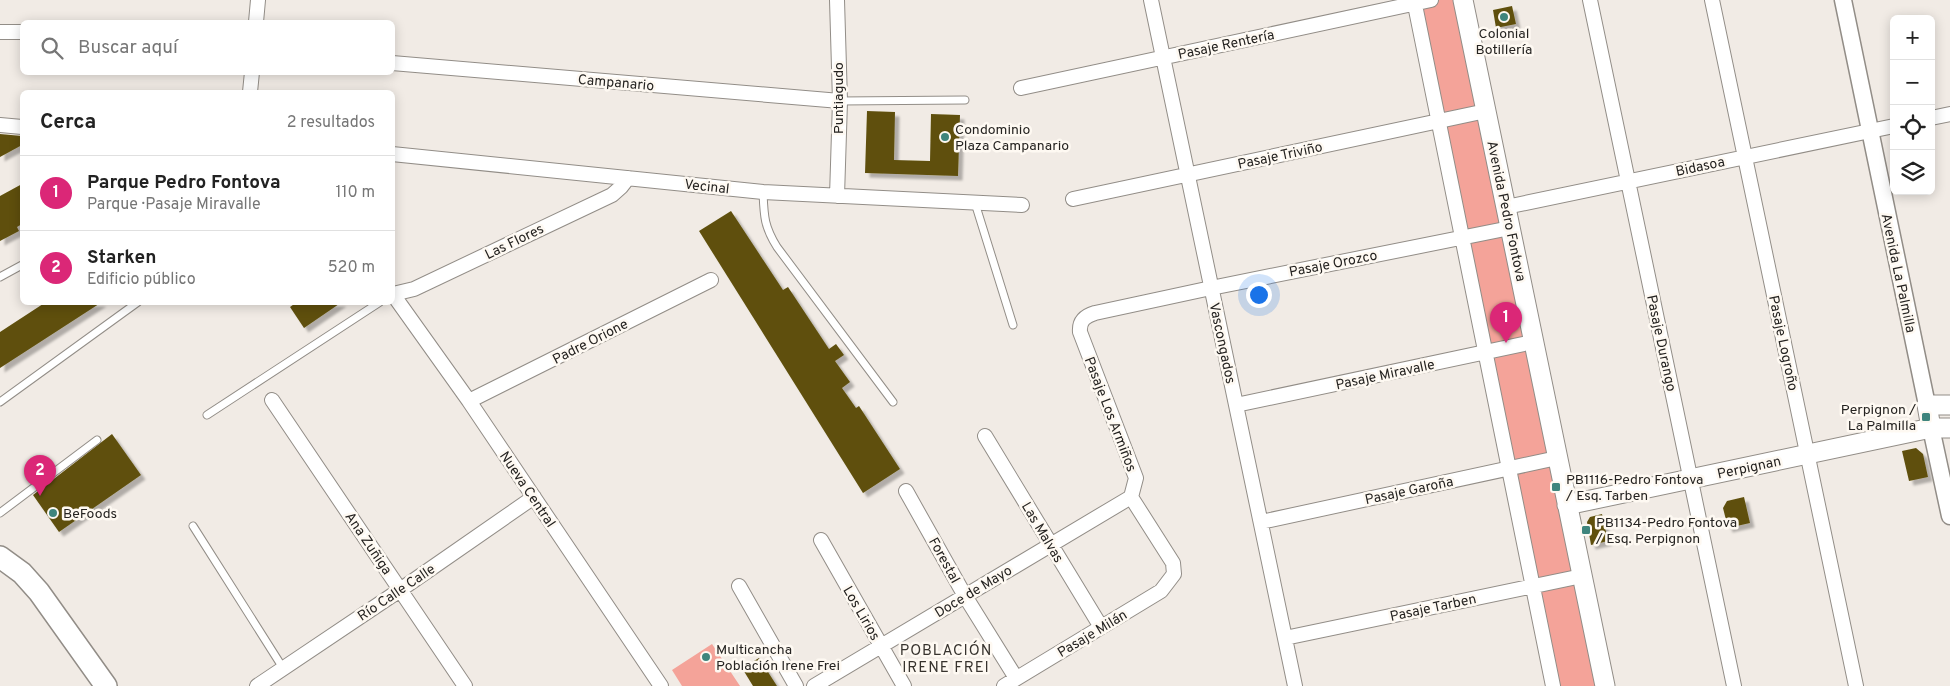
<!DOCTYPE html>
<html lang="es">
<head>
<meta charset="utf-8">
<style>
	:root { --surface:#fff; --page:#f6f6f6; --text:#222; --muted:#767676; --line:#e0e0e0; --accent:#db2777 }
	body { margin:0; font-family:Overpass,sans-serif; background:var(--page); color:var(--text) }
	.controls { position:absolute; right:15px; top:15px; display:grid; overflow:hidden; border-radius:8px; box-shadow:0 2px 12px #0003 }
	.controls button { width:45px; height:45px; display:grid; place-items:center; padding:0; border:0; border-bottom:1px solid var(--line); background:var(--surface); color:var(--text); font:25px sans-serif }
	.you { position:absolute; left:1258px; top:294px; width:18px; height:18px; margin:-12px; border:4px solid #fff; border-radius:50%; background:#1a73e8; box-shadow:0 0 0 8px #1a73e833 }
	.badge { display:grid; place-items:center; width:32px; height:32px; border-radius:50%; background:var(--accent); color:#fff; font-size:16px; font-weight:700 }
	.pin { position:absolute; translate:-50% -41px; filter:drop-shadow(0 1px 2px #0008) }
	.pin::after { content:''; position:absolute; top:26px; width:18px; height:15px; background:inherit; clip-path:polygon(0 0,100% 0,50% 100%) }
	.list { margin:0; padding:0; list-style:none }
	h2 { display:flex; justify-content:space-between; align-items:center; height:65px; margin:0; padding:0 20px; font-size:21px }
	h2 small { font-size:16px; font-weight:400; color:var(--muted) }
	.list li { display:grid; grid-template-columns:32px 1fr auto; gap:15px; align-items:center; box-sizing:border-box; height:75px; padding:0 20px; border-top:1px solid var(--line) }
	.list b { display:block; font-size:19px; white-space:nowrap }
	.list p { margin:0; font-size:16px; white-space:nowrap; color:var(--muted) }
	.list em { font-size:16px; font-style:normal; color:var(--muted) }
	.icon { flex:none; width:28px; height:28px; fill:none; stroke:currentColor; stroke-width:2; stroke-linecap:round; stroke-linejoin:round }
	.map { position:relative; flex:none; width:1950px; height:686px; overflow:hidden }
	.search { position:absolute; background:var(--surface); box-shadow:0 2px 12px #0003; left:20px; top:20px; width:375px; height:55px; display:flex; align-items:center; gap:12px; box-sizing:border-box; padding:0 18px; border-radius:8px; color:var(--muted); font-size:19px }
	.panel { position:absolute; background:var(--surface); box-shadow:0 2px 12px #0003; left:20px; top:90px; width:375px; height:215px; border-radius:8px }
	.map>svg:first-child { display:block }
	.green { fill:#f4a399 }
	.building { fill:#5f500c; filter:url(#shadow) }
	.lines { fill:none; stroke-linecap:round; stroke-linejoin:round }
	.service-casing { stroke:#928d87; stroke-width:9 }
	.minor-casing { stroke:#928d87; stroke-width:16 }
	.tertiary-casing { stroke:#928d87; stroke-width:19 }
	.secondary-casing { stroke:#928d87; stroke-width:21 }
	.primary-casing { stroke:#928d87; stroke-width:24 }
	.service { stroke:#fff; stroke-width:7 }
	.minor { stroke:#fff; stroke-width:14 }
	.tertiary { stroke:#fff; stroke-width:16 }
	.secondary { stroke:#fff; stroke-width:19 }
	.primary { stroke:#fff; stroke-width:21 }
	.poi-dot { fill:#3f857d; stroke:#fef9f2; stroke-width:2 }
	.labels { text-anchor:middle; stroke-width:5; stroke-linejoin:round; paint-order:stroke }
	.poi-label { font-size:14px; fill:#252321; stroke:#fef9f2; text-anchor:start }
	.street-label { font-size:14px; fill:#252321; stroke:#fef9f2 }
	.neighbourhood-label { font-size:15px; letter-spacing:1px; fill:#37332e; stroke:#fef9f2 }
</style>
</head>
<body>
<div class="map">
<svg width="1950" height="686" viewBox="0 0 1950 686">
	<defs>
		<filter id="shadow"><feDropShadow dx="4.5" dy="4.5" stdDeviation="1" flood-color="#0004"/></filter>
	</defs>
	<rect width="100%" height="100%" fill="#f1ebe5"/>
	<path class="green" d="M 1416,0 L 1457,0 L 1597,686 L 1555,686 Z
		M 712,644 L 740,686 L 682,686 L 672,670 Z"/>
	<path class="building" d="M 1512,6 L 1516,24 L 1496,28 L 1493,10 Z
		M 867,111 L 895,112 L 894,160 L 930,161 L 931,114 L 960,115 L 958,176 L 865,173 Z
		M 0,134 L 22,136 L 22,145 L 0,157 Z
		M 22,184 L 22,224 L 17,227 L 19,231 L 0,241 L 0,196 Z
		M 731,211 L 783,290 L 788,287 L 829,349 L 836,344 L 844,355 L 835,361 L 850,382 L 842,388 L 856,408 L 859,406 L 900,469 L 863,493 L 699,231 Z
		M 46,302 L 102,302 L 0,368 L 0,332 Z
		M 297,302 L 342,302 L 304,328 L 290,307 Z
		M 112,434 L 141,475 L 59,532 L 33,495 Z
		M 1916,448 L 1923,454 L 1928,477 L 1909,481 L 1902,451 Z
		M 1744,497 L 1750,523 L 1728,528 L 1723,508 L 1727,501 Z
		M 1602,514 L 1608,541 L 1591,545 L 1587,522 L 1590,517 Z
		M 759,658 L 777,686 L 753,686 L 742,668 Z"/>
	<g class="lines">
		<defs>
			<path id="service" d="M 840,101 L 965,100
				M 763,192 C 764,216 764,226 777,247 L 893,402
				M 975,203 L 1013,325
				M 0,277 L 22,265
				M 0,402 L 138,302
				M 207,415 L 380,302
				M 0,513 L 97,440
				M 193,526 L 283,668"/>
			<path id="minor" d="M 837,0 L 840,101 L 837,196
				M 1151,0 L 1295,686
				M 1414,0 L 1553,686
				M 1590,0 L 1734,686
				M 1712,0 L 1856,686
				M 256,22 L 258,0
				M 0,32 L 22,32
				M 392,63 L 840,101
				M 1021,88 L 1431,0
				M 250,92 L 252,72
				M 1931,118 L 1950,114
				M 0,125 L 22,127
				M 392,154 L 763,192 L 1022,205
				M 1073,199 L 1486,111
				M 1506,207 L 1894,126
				M 392,293 L 469,401 L 661,686
				M 393,294 L 414,289 L 612,195 L 621,187 L 628,178
				M 272,400 L 465,686
				M 469,401 L 711,280
				M 1236,405 L 1533,342
				M 985,436 L 1101,627
				M 906,491 L 965,596 L 1016,678
				M 1261,522 L 1557,458
				M 821,540 L 904,686
				M 739,586 L 796,686
				M 1285,638 L 1582,576
				M 257,686 L 400,590 L 534,497
				M 814,686 L 1131,497
				M 1004,686 L 1161,591 L 1174,574 L 1173,563 L 1131,497 L 1136,478 L 1080,332 C 1079,321 1085,316 1095,313 L 1211,288 L 1510,228"/>
			<path id="tertiary" d="M 1843,0 L 1927,405
				M 1931,428 L 1950,516"/>
			<path id="secondary" d="M 1463,0 L 1605,686
				M 1931,428 L 1927,405 L 1950,405
				M 1567,505 L 1931,428 L 1950,428"/>
			<path id="primary" d="M 0,557 L 22,573 L 39,592 L 106,686"/>
		</defs>
		<use href="#service" class="service-casing"/>
		<use href="#minor" class="minor-casing"/>
		<use href="#tertiary" class="tertiary-casing"/>
		<use href="#secondary" class="secondary-casing"/>
		<use href="#primary" class="primary-casing"/>
		<use href="#service" class="service"/>
		<use href="#minor" class="minor"/>
		<use href="#tertiary" class="tertiary"/>
		<use href="#secondary" class="secondary"/>
		<use href="#primary" class="primary"/>
	</g>
	<g class="poi-dot">
		<circle cx="1504" cy="17" r="5"/>
		<circle cx="945" cy="137" r="5"/>
		<rect x="1921" y="412" width="10" height="10" rx="2.5"/>
		<rect x="1551" y="482" width="10" height="10" rx="2.5"/>
		<circle cx="53" cy="513" r="5"/>
		<rect x="1581" y="525" width="10" height="10" rx="2.5"/>
		<circle cx="706" cy="657" r="5"/>
	</g>
	<g class="labels">
		<g class="poi-label">
			<text x="1504" y="38" text-anchor="middle">Colonial<tspan x="1504" dy="16">Botillería</tspan></text>
			<text x="955" y="134">Condominio<tspan x="955" dy="16">Plaza Campanario</tspan></text>
			<text x="1916" y="414" text-anchor="end">Perpignon /<tspan x="1916" dy="16">La Palmilla</tspan></text>
			<text x="1566" y="484">PB1116-Pedro Fontova<tspan x="1566" dy="16">/ Esq. Tarben</tspan></text>
			<text x="63" y="518">BeFoods</text>
			<text x="1596" y="527">PB1134-Pedro Fontova<tspan x="1596" dy="16">/ Esq. Perpignon</tspan></text>
			<text x="716" y="654">Multicancha<tspan x="716" dy="16">Población Irene Frei</tspan></text>
		</g>
		<g class="street-label">
			<text transform="translate(1226 44) rotate(-12)" y="5">Pasaje Rentería</text>
			<text transform="translate(616 82) rotate(5)" y="5">Campanario</text>
			<text transform="translate(838 98) rotate(-90)" y="5">Puntiagudo</text>
			<text transform="translate(1280 155) rotate(-12)" y="5">Pasaje Triviño</text>
			<text transform="translate(1700 166) rotate(-12)" y="5">Bidasoa</text>
			<text transform="translate(707 186) rotate(6)" y="5">Vecinal</text>
			<text transform="translate(1507 211) rotate(78)" y="5">Avenida Pedro Fontova</text>
			<text transform="translate(514 241) rotate(-26)" y="5">Las Flores</text>
			<text transform="translate(1333 263) rotate(-11)" y="5">Pasaje Orozco</text>
			<text transform="translate(1899 273) rotate(78)" y="5">Avenida La Palmilla</text>
			<text transform="translate(590 341) rotate(-27)" y="5">Padre Orione</text>
			<text transform="translate(1223 343) rotate(78)" y="5">Vascongados</text>
			<text transform="translate(1662 343) rotate(78)" y="5">Pasaje Durango</text>
			<text transform="translate(1784 343) rotate(78)" y="5">Pasaje Logroño</text>
			<text transform="translate(1385 374) rotate(-12)" y="5">Pasaje Miravalle</text>
			<text transform="translate(1111 414) rotate(69)" y="5">Pasaje Los Armiños</text>
			<text transform="translate(1749 467) rotate(-12)" y="5">Perpignan</text>
			<text transform="translate(528 489) rotate(56)" y="5">Nueva Central</text>
			<text transform="translate(1409 490) rotate(-12)" y="5">Pasaje Garoña</text>
			<text transform="translate(1043 532) rotate(59)" y="5">Las Malvas</text>
			<text transform="translate(369 543) rotate(56)" y="5">Ana Zuñiga</text>
			<text transform="translate(945 560) rotate(61)" y="5">Forestal</text>
			<text transform="translate(973 591) rotate(-31)" y="5">Doce de Mayo</text>
			<text transform="translate(396 592) rotate(-34)" y="5">Río Calle Calle</text>
			<text transform="translate(1433 607) rotate(-12)" y="5">Pasaje Tarben</text>
			<text transform="translate(862 613) rotate(60)" y="5">Los Lirios</text>
			<text transform="translate(1092 633) rotate(-31)" y="5">Pasaje Milán</text>
		</g>
		<g class="neighbourhood-label">
			<text x="946" y="655">POBLACIÓN<tspan x="946" dy="17">IRENE FREI</tspan></text>
		</g>
	</g>
</svg>
<div class="controls">
<button>+</button>
<button>−</button>
<button><svg class="icon" aria-label="locate" viewBox="0 0 24 24"><circle cx="12" cy="12" r="6"/><path d="M12 2v4M12 18v4M2 12h4M18 12h4"/></svg></button>
<button><svg class="icon" aria-label="layers" viewBox="0 0 24 24"><path d="M12 4l9 5-9 5-9-5zM3 14l9 5 9-5"/></svg></button>
</div>
<div class="you"></div>
<div class="pin badge" style="left:1506px;top:343px">1</div>
<div class="pin badge" style="left:40px;top:496px">2</div>
<div class="search"><svg class="icon" aria-label="search" viewBox="0 0 24 24"><circle cx="10" cy="10" r="6"/><path d="M15 15l6 6"/></svg>Buscar aquí</div>
<section class="panel">
<h2>Cerca<small>2 resultados</small></h2>
<ul class="list">
<li><span class="badge">1</span><div><b>Parque Pedro Fontova</b><p>Parque · Pasaje Miravalle</p></div><em>110 m</em></li>
<li><span class="badge">2</span><div><b>Starken</b><p>Edificio público</p></div><em>520 m</em></li>
</ul>
</section>
</div>
</body>
</html>
